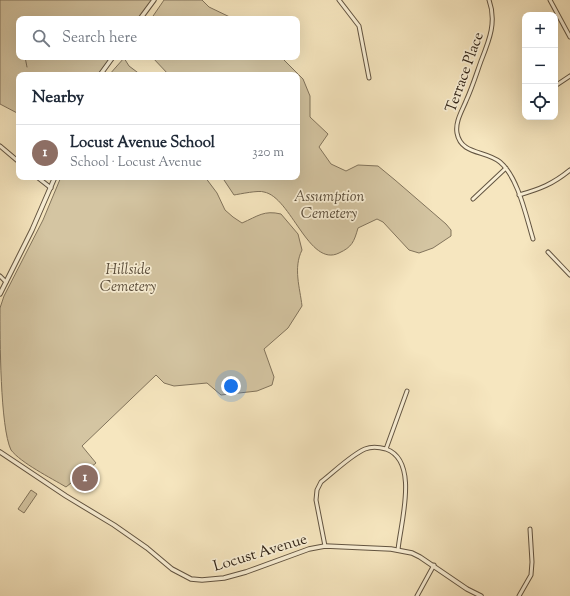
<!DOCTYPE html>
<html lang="en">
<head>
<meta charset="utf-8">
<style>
	:root { --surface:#fff; --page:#f6f6f7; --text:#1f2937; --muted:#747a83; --line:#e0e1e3; --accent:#db2777 }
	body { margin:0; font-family:"Sorts Mill Goudy",serif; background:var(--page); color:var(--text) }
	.controls { position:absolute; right:12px; top:12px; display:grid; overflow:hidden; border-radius:8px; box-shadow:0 4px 16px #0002 }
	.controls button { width:36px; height:36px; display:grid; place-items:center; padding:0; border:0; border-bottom:1px solid var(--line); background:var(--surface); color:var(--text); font:20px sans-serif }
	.you { position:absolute; left:231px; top:386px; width:14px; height:14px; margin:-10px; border:3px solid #fff; border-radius:50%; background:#1a73e8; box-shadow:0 0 0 6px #1a73e833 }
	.badge { display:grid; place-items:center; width:26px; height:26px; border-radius:50%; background:var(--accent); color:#fff; font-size:13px; font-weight:700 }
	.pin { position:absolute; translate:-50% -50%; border:2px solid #fff; box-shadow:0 1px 4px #0006 }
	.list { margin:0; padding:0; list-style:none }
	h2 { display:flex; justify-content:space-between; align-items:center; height:52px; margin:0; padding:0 16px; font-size:17px }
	h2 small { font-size:13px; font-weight:400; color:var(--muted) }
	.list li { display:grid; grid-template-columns:26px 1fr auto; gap:12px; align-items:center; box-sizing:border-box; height:56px; padding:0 16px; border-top:1px solid var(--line) }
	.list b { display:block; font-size:15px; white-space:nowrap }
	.list p { margin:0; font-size:13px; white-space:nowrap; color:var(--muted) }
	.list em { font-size:13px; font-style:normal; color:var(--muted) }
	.icon { flex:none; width:22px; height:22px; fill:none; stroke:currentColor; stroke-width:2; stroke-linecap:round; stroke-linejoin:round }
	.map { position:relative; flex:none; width:570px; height:596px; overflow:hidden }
	.search { position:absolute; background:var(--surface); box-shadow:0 4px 16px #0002; left:16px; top:16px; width:284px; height:44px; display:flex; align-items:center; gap:10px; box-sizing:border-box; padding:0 14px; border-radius:8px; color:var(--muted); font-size:15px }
	.panel { position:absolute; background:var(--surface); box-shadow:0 4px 16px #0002; left:16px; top:72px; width:284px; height:108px; border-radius:8px }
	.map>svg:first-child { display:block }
	.green { fill:#d4c5a2; stroke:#82745c }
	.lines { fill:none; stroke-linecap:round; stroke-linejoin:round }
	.stream { stroke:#7f705a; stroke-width:1 }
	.minor-casing { stroke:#625441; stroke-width:5 }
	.tertiary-casing { stroke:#625441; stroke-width:5.5 }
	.minor { stroke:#f9efd5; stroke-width:3 }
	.tertiary { stroke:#f9efd5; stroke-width:3.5 }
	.labels { text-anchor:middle; stroke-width:3.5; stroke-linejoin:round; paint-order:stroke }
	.street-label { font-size:15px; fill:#302317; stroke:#f9efd5 }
	.park-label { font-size:15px; font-style:italic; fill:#594c3a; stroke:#f9efd5 }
</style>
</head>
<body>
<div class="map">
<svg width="570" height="596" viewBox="0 0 570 596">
	<rect width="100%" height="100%" fill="#f6e6bf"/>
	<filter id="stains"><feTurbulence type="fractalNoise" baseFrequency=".005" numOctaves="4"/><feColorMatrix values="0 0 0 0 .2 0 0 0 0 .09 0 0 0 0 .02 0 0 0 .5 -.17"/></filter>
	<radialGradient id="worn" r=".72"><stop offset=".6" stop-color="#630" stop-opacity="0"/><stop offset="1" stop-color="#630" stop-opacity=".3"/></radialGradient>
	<path class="green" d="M 0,0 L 153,0 L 139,19 L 19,19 L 19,57 L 112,57 L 100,75 L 19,75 L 19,114 L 0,104 Z
		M 164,0 L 202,0 L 209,7 L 234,19 L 151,19 Z
		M 152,57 L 281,57 L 303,79 L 310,96 L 310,117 L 328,134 L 319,147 L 331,164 L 346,171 L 358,165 L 378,166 L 395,180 L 446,224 L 451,230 L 451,236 L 433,248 L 419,253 L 409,250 L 383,222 L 377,219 L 358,228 C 354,242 352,247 339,253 C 309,268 291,197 264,192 C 259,190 240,194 234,195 L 222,177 L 297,177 L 297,75 L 169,75 Z
		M 124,58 L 129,66 L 141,75 L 109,75 Z
		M 61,177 L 205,177 L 217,193 L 225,210 L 233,217 L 242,223 C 258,216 264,210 281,214 L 298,234 L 302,250 C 293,268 300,288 302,306 L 288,328 L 264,349 L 274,377 L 272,385 L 257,391 L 221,395 L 207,383 L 174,386 L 164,383 L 156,375 L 82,446 L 96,463 L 66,487 C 51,478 21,463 11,450 C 0,427 0,338 0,308 L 4,296 L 43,220 Z
		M 31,490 L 37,494 L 24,513 L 18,509 Z"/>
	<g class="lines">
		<path class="stream" d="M 25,57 L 27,67"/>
		<defs>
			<path id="minor" d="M 339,0 L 359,26 L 369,78
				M 489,0 C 497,22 489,41 481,61 C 476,75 472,88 466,101 C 462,111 455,122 457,133 C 461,155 485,150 500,162 C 518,177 526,216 533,239
				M 550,0 L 570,37
				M 555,86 L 570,76
				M 0,146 L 19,162
				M 37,177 L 51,188
				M 519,195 C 540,189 553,184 570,170
				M 473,199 L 506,168
				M 548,252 L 570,275
				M 0,276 L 6,282
				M 386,449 L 407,391
				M 325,546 L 316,500 L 317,490 L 321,482 C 334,472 351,455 365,449 C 372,446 379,447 386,449 C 420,461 400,525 398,550
				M 417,596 L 434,565
				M 519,596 L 531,575 L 532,562 L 530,529"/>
			<path id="tertiary" d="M 140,19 L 154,0
				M 100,75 L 113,57
				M 0,294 L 32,230 L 55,177
				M 0,452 L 66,496 L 114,525 L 147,548 L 172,569 L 191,579 L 202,580 L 224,578 L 246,572 L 309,549 L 325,546 L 391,549 L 412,553 L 420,557 L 467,589 L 481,596"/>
		</defs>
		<use href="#minor" class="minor-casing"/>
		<use href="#tertiary" class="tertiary-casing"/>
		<use href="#minor" class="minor"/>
		<use href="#tertiary" class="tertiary"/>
	</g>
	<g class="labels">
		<g class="street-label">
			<text transform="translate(464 72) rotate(-70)" y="5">Terrace Place</text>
			<text transform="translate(260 552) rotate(-17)" y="5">Locust Avenue</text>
		</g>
		<g class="park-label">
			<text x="329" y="201">Assumption<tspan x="329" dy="17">Cemetery</tspan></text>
			<text x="128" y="274">Hillside<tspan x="128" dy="17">Cemetery</tspan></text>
		</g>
	</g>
	<rect width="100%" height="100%" filter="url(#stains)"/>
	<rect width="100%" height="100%" fill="url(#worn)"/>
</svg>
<div class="controls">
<button>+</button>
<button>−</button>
<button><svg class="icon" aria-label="locate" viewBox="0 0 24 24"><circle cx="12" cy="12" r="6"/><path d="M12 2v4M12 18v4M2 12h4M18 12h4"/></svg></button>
</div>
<div class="you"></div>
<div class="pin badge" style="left:85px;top:478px;background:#8d6e63">1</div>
<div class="search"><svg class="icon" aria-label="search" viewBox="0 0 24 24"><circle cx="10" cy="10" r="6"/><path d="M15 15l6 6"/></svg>Search here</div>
<section class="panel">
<h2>Nearby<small></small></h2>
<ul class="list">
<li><span class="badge" style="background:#8d6e63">1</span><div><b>Locust Avenue School</b><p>School · Locust Avenue</p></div><em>320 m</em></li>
</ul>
</section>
</div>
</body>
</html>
